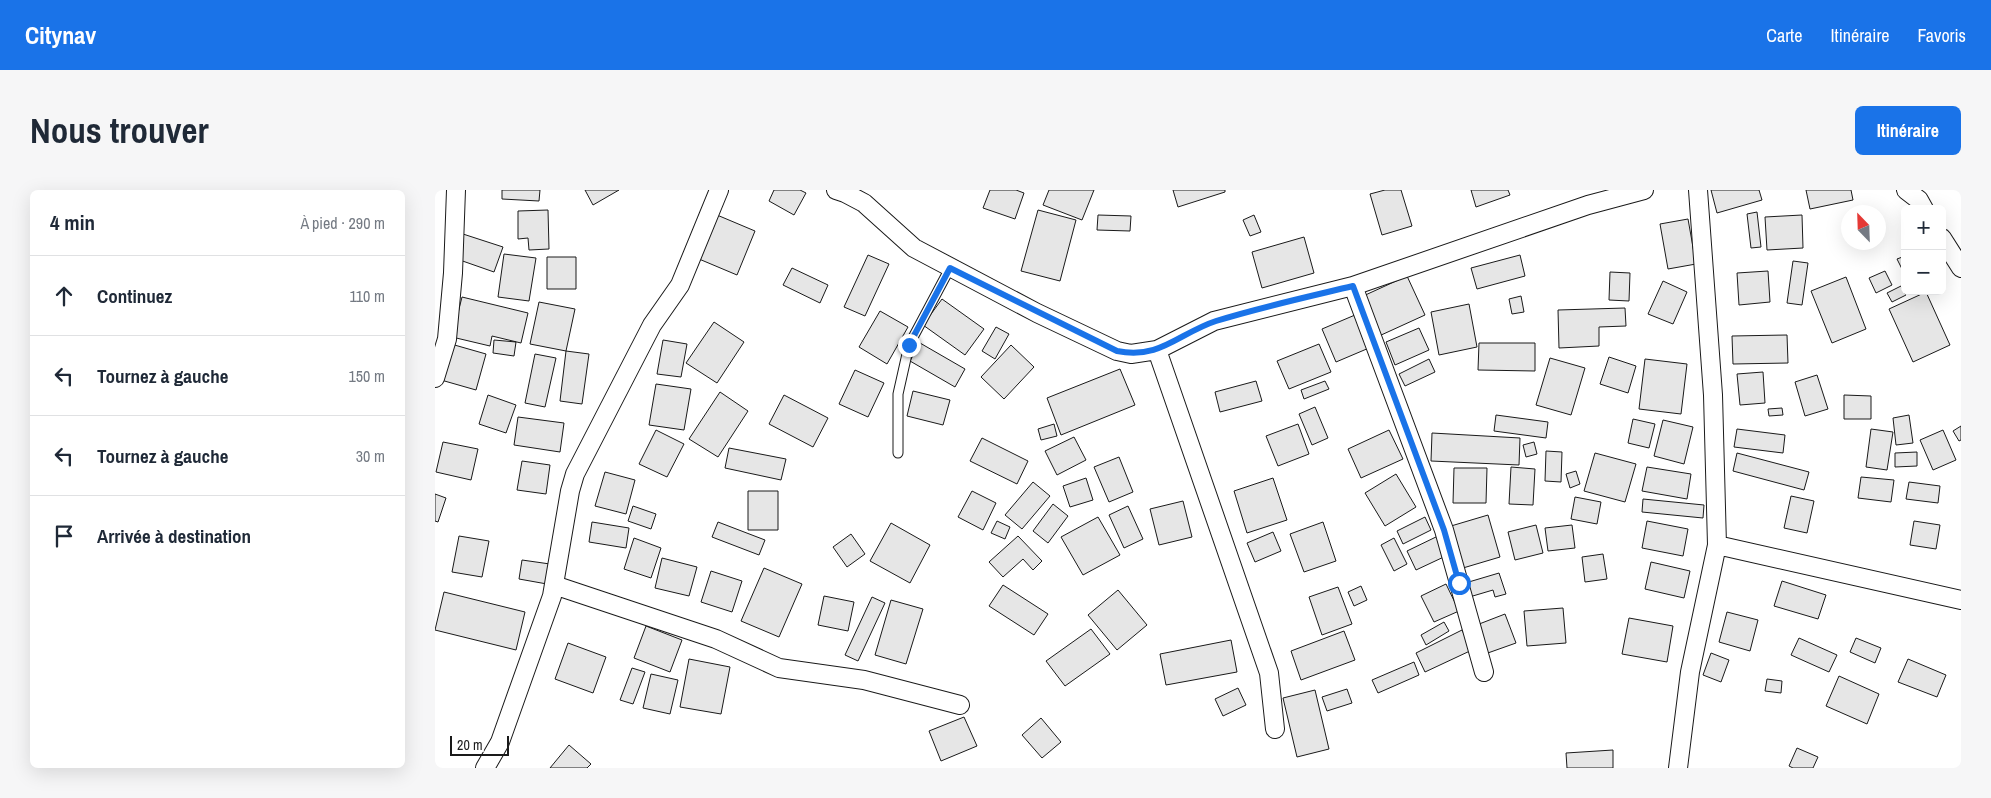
<!DOCTYPE html>
<html lang="fr">
<head>
<meta charset="utf-8">
<style>
	:root { --surface:#fff; --page:#f6f6f7; --text:#1f2937; --muted:#747a83; --line:#e0e1e3; --accent:#1a73e8 }
	body { margin:0; font-family:"Archivo Narrow",sans-serif; background:var(--page); color:var(--text) }
	.controls { position:absolute; right:15px; top:15px; display:grid; overflow:hidden; border-radius:8px; box-shadow:0 5px 20px #0002 }
	.controls button { width:45px; height:45px; display:grid; place-items:center; padding:0; border:0; border-bottom:1px solid var(--line); background:var(--surface); color:var(--text); font:25px sans-serif }
	.compass { position:absolute; left:1406px; top:15px; width:45px; height:45px; border-radius:50%; background:var(--surface); box-shadow:0 5px 20px #0002; rotate:337deg }
	.scale { position:absolute; left:15px; bottom:12px; width:59px; box-sizing:border-box; padding-left:5px; border:2px solid #1a1a1a; border-top:0; font-size:14px; line-height:18px; white-space:nowrap; color:#1a1a1a; -webkit-text-stroke:4px #fff; paint-order:stroke }
	.stop { position:absolute; width:15px; height:15px; margin:-11px; border:4px solid #1a73e8; border-radius:50%; background:#fff }
	.stop.end { background:#1a73e8; border-color:#fff; box-shadow:0 1px 5px #0008 }
	.list { margin:0; padding:0; list-style:none }
	h2 { display:flex; justify-content:space-between; align-items:center; height:65px; margin:0; padding:0 20px; font-size:21px }
	h2 small { font-size:16px; font-weight:400; color:var(--muted) }
	.list li { display:grid; grid-template-columns:32px 1fr auto; gap:15px; align-items:center; box-sizing:border-box; height:80px; padding:0 20px; border-top:1px solid var(--line) }
	.list b { display:block; font-size:19px; white-space:nowrap }
	.list em { font-size:16px; font-style:normal; color:var(--muted) }
	.icon { flex:none; width:28px; height:28px; fill:none; stroke:currentColor; stroke-width:2; stroke-linecap:round; stroke-linejoin:round }
	.map { position:relative; flex:none; width:1526px; height:578px; overflow:hidden; border-radius:8px }
	header { display:flex; align-items:center; gap:30px; box-sizing:border-box; height:70px; padding:0 25px; background:var(--accent); color:#fff }
	header strong { font-size:24px }
	nav { display:flex; gap:28px; margin-inline-start:auto; font-size:18px }
	.intro { display:flex; align-items:center; justify-content:space-between; box-sizing:border-box; height:120px; padding:0 30px }
	h1 { margin:0; font-size:35px }
	.button { padding:12px 22px; border-radius:8px; background:var(--accent); color:#fff; font-size:18px; font-weight:700 }
	main { display:flex; gap:30px; padding:0 30px }
	aside { flex:1; background:var(--surface); border-radius:8px; box-shadow:0 5px 20px #0002 }
	.map>svg:first-child { display:block }
	.building { fill:#e6e6e6; stroke:#1a1a1a }
	.lines { fill:none; stroke-linecap:round; stroke-linejoin:round }
	.lane-casing { stroke:#1a1a1a; stroke-width:11 }
	.street-casing { stroke:#1a1a1a; stroke-width:20 }
	.lane { stroke:#fff; stroke-width:9 }
	.street { stroke:#fff; stroke-width:18 }
	.route { stroke:#1a73e8; stroke-width:6 }
</style>
</head>
<body>
<header>
<strong>Citynav</strong>
<nav><a>Carte</a><a>Itinéraire</a><a>Favoris</a></nav>
</header>
<div class="intro"><h1>Nous trouver</h1><a class="button">Itinéraire</a></div>
<main>
<aside>
<h2>4 min<small>À pied · 290 m</small></h2>
<ul class="list">
<li><svg class="icon" aria-label="ahead" viewBox="0 0 24 24"><path d="M12 20V5M6 11l6-6 6 6"/></svg><div><b>Continuez</b></div><em>110 m</em></li>
<li><svg class="icon" aria-label="left" viewBox="0 0 24 24"><path d="M17 20v-9H6M10 6l-5 5 5 5"/></svg><div><b>Tournez à gauche</b></div><em>150 m</em></li>
<li><svg class="icon" aria-label="left" viewBox="0 0 24 24"><path d="M17 20v-9H6M10 6l-5 5 5 5"/></svg><div><b>Tournez à gauche</b></div><em>30 m</em></li>
<li><svg class="icon" aria-label="arrive" viewBox="0 0 24 24"><path d="M6 21V4h12l-3 4 3 4H6"/></svg><div><b>Arrivée à destination</b></div></li>
</ul>
</aside>
<div class="map">
<svg width="1526" height="578" viewBox="0 0 1526 578">
	<rect width="100%" height="100%" fill="#fff"/>
	<path class="building" d="M 67,0 L 105,0 L 104,11 L 67,9 Z
		M 150,0 L 184,0 L 158,15 Z
		M 339,0 L 365,0 L 371,3 L 359,25 L 334,11 Z
		M 555,0 L 581,0 L 589,3 L 580,29 L 548,18 Z
		M 614,0 L 659,0 L 647,30 L 608,15 Z
		M 738,0 L 790,0 L 790,2 L 743,17 Z
		M 950,0 L 966,0 L 977,36 L 947,45 L 935,4 Z
		M 1036,0 L 1073,0 L 1075,5 L 1041,17 Z
		M 1276,0 L 1324,0 L 1327,10 L 1282,23 Z
		M 1371,0 L 1416,0 L 1418,10 L 1375,19 Z
		M 113,20 L 114,59 L 94,60 L 93,48 L 83,49 L 83,21 Z
		M 603,20 L 641,30 L 625,91 L 586,81 Z
		M 1322,22 L 1326,57 L 1316,58 L 1312,24 Z
		M 282,25 L 320,41 L 302,85 L 264,69 Z
		M 663,25 L 696,26 L 695,41 L 662,40 Z
		M 819,25 L 826,42 L 815,46 L 808,30 Z
		M 1367,25 L 1368,58 L 1332,60 L 1330,27 Z
		M 1253,29 L 1261,74 L 1233,79 L 1225,34 Z
		M 28,44 L 68,57 L 59,82 L 19,68 Z
		M 869,47 L 879,83 L 827,98 L 817,62 Z
		M 69,64 L 101,68 L 94,111 L 63,107 Z
		M 433,65 L 454,74 L 430,126 L 409,117 Z
		M 1085,65 L 1090,86 L 1042,99 L 1036,78 Z
		M 1470,66 L 1470,85 L 1462,69 Z
		M 112,67 L 141,67 L 141,99 L 112,99 Z
		M 1358,71 L 1373,73 L 1367,115 L 1352,113 Z
		M 357,78 L 393,95 L 385,113 L 348,95 Z
		M 1333,81 L 1335,112 L 1304,115 L 1302,83 Z
		M 1450,81 L 1457,95 L 1441,103 L 1434,88 Z
		M 1175,82 L 1195,83 L 1194,111 L 1174,110 Z
		M 972,86 L 990,125 L 944,146 L 926,107 Z
		M 1411,87 L 1431,139 L 1397,153 L 1376,101 Z
		M 1228,91 L 1252,102 L 1238,134 L 1213,124 Z
		M 1466,96 L 1471,105 L 1457,112 L 1452,103 Z
		M 1491,102 L 1515,155 L 1478,172 L 1454,119 Z
		M 1086,106 L 1089,122 L 1077,124 L 1074,109 Z
		M 27,107 L 93,123 L 86,153 L 57,146 L 55,156 L 17,147 Z
		M 507,109 L 549,139 L 530,165 L 488,135 Z
		M 104,112 L 140,119 L 131,161 L 95,154 Z
		M 1034,114 L 1042,157 L 1004,165 L 996,122 Z
		M 1190,118 L 1191,136 L 1164,137 L 1164,156 L 1124,158 L 1123,120 Z
		M 445,121 L 473,137 L 452,174 L 424,157 Z
		M 920,125 L 934,158 L 901,172 L 887,139 Z
		M 279,132 L 309,152 L 282,193 L 251,173 Z
		M 561,137 L 574,144 L 560,169 L 547,161 Z
		M 984,138 L 994,160 L 960,175 L 951,152 Z
		M 1352,145 L 1353,173 L 1298,174 L 1297,146 Z
		M 59,150 L 81,152 L 79,166 L 58,163 Z
		M 228,150 L 252,154 L 246,187 L 222,184 Z
		M 485,153 L 530,179 L 520,197 L 475,171 Z
		M 1044,153 L 1100,153 L 1100,181 L 1043,180 Z
		M 16,154 L 51,164 L 41,200 L 6,190 Z
		M 884,154 L 896,182 L 854,199 L 842,171 Z
		M 576,155 L 599,177 L 569,209 L 546,187 Z
		M 131,161 L 154,164 L 147,214 L 125,211 Z
		M 100,164 L 121,168 L 110,217 L 90,213 Z
		M 1174,167 L 1201,176 L 1193,203 L 1165,194 Z
		M 1115,168 L 1150,178 L 1136,225 L 1101,215 Z
		M 994,169 L 1000,182 L 970,196 L 964,184 Z
		M 1210,169 L 1252,174 L 1246,224 L 1204,219 Z
		M 685,179 L 700,215 L 626,245 L 612,208 Z
		M 420,180 L 449,193 L 433,227 L 404,214 Z
		M 1328,182 L 1330,213 L 1305,215 L 1302,184 Z
		M 1382,185 L 1393,219 L 1370,226 L 1360,192 Z
		M 821,191 L 827,211 L 785,222 L 780,202 Z
		M 890,191 L 894,199 L 869,209 L 866,200 Z
		M 221,194 L 256,199 L 249,240 L 214,235 Z
		M 478,201 L 515,210 L 508,235 L 472,226 Z
		M 285,202 L 313,221 L 283,267 L 254,249 Z
		M 53,205 L 81,215 L 71,243 L 44,234 Z
		M 349,205 L 393,228 L 378,257 L 334,234 Z
		M 1409,205 L 1436,206 L 1436,229 L 1409,229 Z
		M 880,217 L 893,248 L 877,255 L 864,224 Z
		M 1347,218 L 1348,225 L 1334,226 L 1333,219 Z
		M 1061,225 L 1113,232 L 1111,248 L 1059,241 Z
		M 1474,225 L 1478,253 L 1461,255 L 1458,228 Z
		M 83,227 L 129,233 L 125,262 L 79,255 Z
		M 1198,229 L 1220,234 L 1214,258 L 1193,253 Z
		M 1228,230 L 1258,237 L 1249,274 L 1219,266 Z
		M 619,234 L 622,246 L 606,250 L 603,239 Z
		M 863,234 L 874,264 L 843,276 L 831,246 Z
		M 1526,236 L 1526,250 L 1524,251 L 1518,241 Z
		M 1302,239 L 1350,245 L 1348,263 L 1299,257 Z
		M 1436,239 L 1458,242 L 1452,280 L 1431,277 Z
		M 221,240 L 249,254 L 232,287 L 204,274 Z
		M 954,240 L 968,269 L 926,288 L 913,259 Z
		M 1508,240 L 1521,270 L 1498,280 L 1485,250 Z
		M 997,243 L 1085,248 L 1084,275 L 996,271 Z
		M 639,247 L 651,270 L 622,285 L 610,261 Z
		M 547,248 L 593,271 L 582,294 L 535,271 Z
		M 8,252 L 43,259 L 36,290 L 1,282 Z
		M 1099,252 L 1102,264 L 1091,267 L 1088,255 Z
		M 294,258 L 351,269 L 346,290 L 290,278 Z
		M 1111,261 L 1127,262 L 1126,292 L 1110,291 Z
		M 1482,262 L 1482,276 L 1460,277 L 1460,263 Z
		M 1160,263 L 1201,274 L 1190,312 L 1149,301 Z
		M 1302,263 L 1374,282 L 1369,300 L 1298,281 Z
		M 684,267 L 698,302 L 674,312 L 659,277 Z
		M 87,271 L 115,275 L 111,304 L 82,300 Z
		M 1076,277 L 1100,279 L 1098,315 L 1074,314 Z
		M 1212,277 L 1256,284 L 1252,309 L 1207,301 Z
		M 1019,278 L 1052,278 L 1051,313 L 1018,313 Z
		M 1141,281 L 1145,294 L 1135,298 L 1131,284 Z
		M 170,282 L 200,290 L 191,324 L 160,316 Z
		M 961,284 L 981,317 L 950,336 L 930,303 Z
		M 1426,287 L 1459,290 L 1456,312 L 1423,308 Z
		M 651,288 L 658,310 L 635,317 L 628,296 Z
		M 838,288 L 852,330 L 812,343 L 799,301 Z
		M 598,292 L 615,306 L 587,339 L 570,325 Z
		M 1474,292 L 1505,296 L 1503,313 L 1471,309 Z
		M 313,301 L 343,301 L 343,340 L 313,340 Z
		M 537,301 L 561,313 L 548,340 L 523,327 Z
		M 0,304 L 11,308 L 3,332 L 0,331 Z
		M 1356,306 L 1379,311 L 1372,343 L 1349,338 Z
		M 1140,307 L 1166,312 L 1162,334 L 1136,329 Z
		M 1208,309 L 1269,315 L 1268,328 L 1207,322 Z
		M 748,311 L 757,347 L 724,355 L 715,319 Z
		M 618,314 L 633,326 L 613,353 L 598,341 Z
		M 198,316 L 221,324 L 216,339 L 193,331 Z
		M 693,316 L 708,349 L 689,358 L 674,325 Z
		M 1053,325 L 1065,367 L 1028,378 L 1016,336 Z
		M 663,327 L 685,365 L 648,385 L 626,347 Z
		M 990,327 L 996,340 L 968,354 L 962,341 Z
		M 562,331 L 575,337 L 570,349 L 556,343 Z
		M 1212,331 L 1253,339 L 1248,366 L 1207,358 Z
		M 1479,331 L 1505,335 L 1501,359 L 1475,355 Z
		M 157,332 L 194,338 L 191,358 L 154,352 Z
		M 283,332 L 330,350 L 324,365 L 277,347 Z
		M 888,332 L 901,371 L 869,382 L 855,344 Z
		M 456,333 L 495,355 L 475,393 L 435,371 Z
		M 1101,335 L 1108,363 L 1080,370 L 1073,342 Z
		M 1137,335 L 1140,358 L 1113,361 L 1110,338 Z
		M 838,342 L 846,361 L 820,372 L 812,353 Z
		M 416,344 L 430,364 L 412,377 L 398,357 Z
		M 24,346 L 54,351 L 47,387 L 17,382 Z
		M 583,346 L 607,371 L 598,380 L 588,369 L 568,387 L 554,372 Z
		M 1003,346 L 1013,365 L 981,380 L 972,361 Z
		M 199,348 L 226,358 L 216,388 L 189,379 Z
		M 959,348 L 972,374 L 959,381 L 946,355 Z
		M 1168,364 L 1172,389 L 1150,392 L 1147,367 Z
		M 227,368 L 262,377 L 254,406 L 220,398 Z
		M 87,370 L 115,374 L 112,394 L 84,389 Z
		M 1216,372 L 1255,381 L 1249,408 L 1210,399 Z
		M 329,378 L 367,394 L 344,447 L 306,431 Z
		M 276,381 L 307,391 L 297,422 L 266,412 Z
		M 1064,383 L 1071,404 L 1060,407 L 1058,400 L 1031,408 L 1027,394 Z
		M 1347,391 L 1391,405 L 1383,429 L 1339,416 Z
		M 1011,394 L 1024,421 L 999,432 L 986,406 Z
		M 568,395 L 613,424 L 599,445 L 554,416 Z
		M 926,396 L 932,410 L 919,416 L 913,402 Z
		M 903,397 L 917,434 L 887,445 L 874,407 Z
		M 683,400 L 712,435 L 682,460 L 653,425 Z
		M 9,402 L 90,422 L 81,460 L 0,440 Z
		M 389,406 L 419,412 L 413,441 L 383,435 Z
		M 437,407 L 450,413 L 423,471 L 410,465 Z
		M 456,410 L 488,419 L 471,474 L 440,465 Z
		M 1128,418 L 1131,453 L 1092,456 L 1089,421 Z
		M 1292,422 L 1323,430 L 1315,461 L 1284,452 Z
		M 1070,424 L 1081,453 L 1050,464 L 1039,436 Z
		M 1194,428 L 1238,436 L 1232,472 L 1187,464 Z
		M 1009,432 L 1014,441 L 991,455 L 986,445 Z
		M 211,436 L 247,450 L 235,482 L 199,468 Z
		M 656,439 L 675,464 L 630,496 L 611,471 Z
		M 1027,440 L 1037,460 L 990,482 L 981,463 Z
		M 909,441 L 920,470 L 866,490 L 856,461 Z
		M 1364,448 L 1402,465 L 1394,482 L 1356,465 Z
		M 1421,448 L 1446,458 L 1440,473 L 1415,462 Z
		M 796,450 L 802,482 L 731,495 L 725,464 Z
		M 133,453 L 171,467 L 158,503 L 120,489 Z
		M 1276,463 L 1294,470 L 1286,492 L 1268,485 Z
		M 254,469 L 295,477 L 286,524 L 245,517 Z
		M 1473,469 L 1511,485 L 1502,507 L 1463,492 Z
		M 979,472 L 984,485 L 943,503 L 937,490 Z
		M 197,478 L 210,482 L 198,514 L 185,510 Z
		M 216,484 L 243,490 L 235,524 L 208,518 Z
		M 1404,486 L 1444,504 L 1432,534 L 1391,516 Z
		M 1332,489 L 1347,491 L 1346,503 L 1330,501 Z
		M 803,498 L 811,515 L 788,526 L 780,509 Z
		M 912,499 L 917,513 L 892,521 L 887,507 Z
		M 880,500 L 894,559 L 862,567 L 848,508 Z
		M 529,527 L 542,556 L 506,571 L 494,541 Z
		M 606,528 L 626,552 L 607,568 L 587,545 Z
		M 134,555 L 156,574 L 152,578 L 115,578 Z
		M 1362,558 L 1383,567 L 1378,578 L 1358,578 L 1354,576 Z
		M 1178,560 L 1178,578 L 1132,578 L 1131,563 Z"/>
	<g class="lines">
		<defs>
			<path id="lane" d="M 463,263 L 463,204 L 474,155 L 515,78"/>
			<path id="street" d="M 401,0 L 410,3 L 429,13 L 479,58 L 602,123 L 682,161 L 696,164 L 722,160 L 779,131 L 918,96 L 1153,15 L 1209,0
				M 1471,0 L 1484,10 L 1489,19
				M 1507,48 L 1526,78
				M 918,96 L 1009,340 L 1049,482
				M 722,160 L 834,483 L 840,539
				M 0,188 L 12,149 L 18,83 L 21,0
				M 1282,355 L 1526,410
				M 119,395 L 281,449 L 344,478 L 429,490 L 525,515
				M 50,578 L 65,552 L 117,406 L 135,301 L 140,284 L 217,135 L 245,95 L 284,0
				M 1243,578 L 1255,482 L 1282,355 L 1278,205 L 1263,0"/>
		</defs>
		<use href="#lane" class="lane-casing"/>
		<use href="#street" class="street-casing"/>
		<use href="#lane" class="lane"/>
		<use href="#street" class="street"/>
	</g>
	<g class="lines">
		<path class="route" d="M 474,155 L 515,78 L 682,161 C 725,170 744,143 781,131 C 826,117 872,107 918,96 L 1009,340 L 1024,393"/>
	</g>
</svg>
<div class="controls">
<button>+</button>
<button>−</button>
</div>
<svg class="compass" viewBox="-18 -18 36 36"><path d="M0-13l5 13h-10z" fill="#e53935"/><path d="M0 13l5-13h-10z" fill="#747a83"/></svg>
<div class="scale">20 m</div>
<div class="stop" style="left:1024px;top:393px"></div>
<div class="stop end" style="left:474px;top:155px"></div>
</div>
</main>
</body>
</html>
